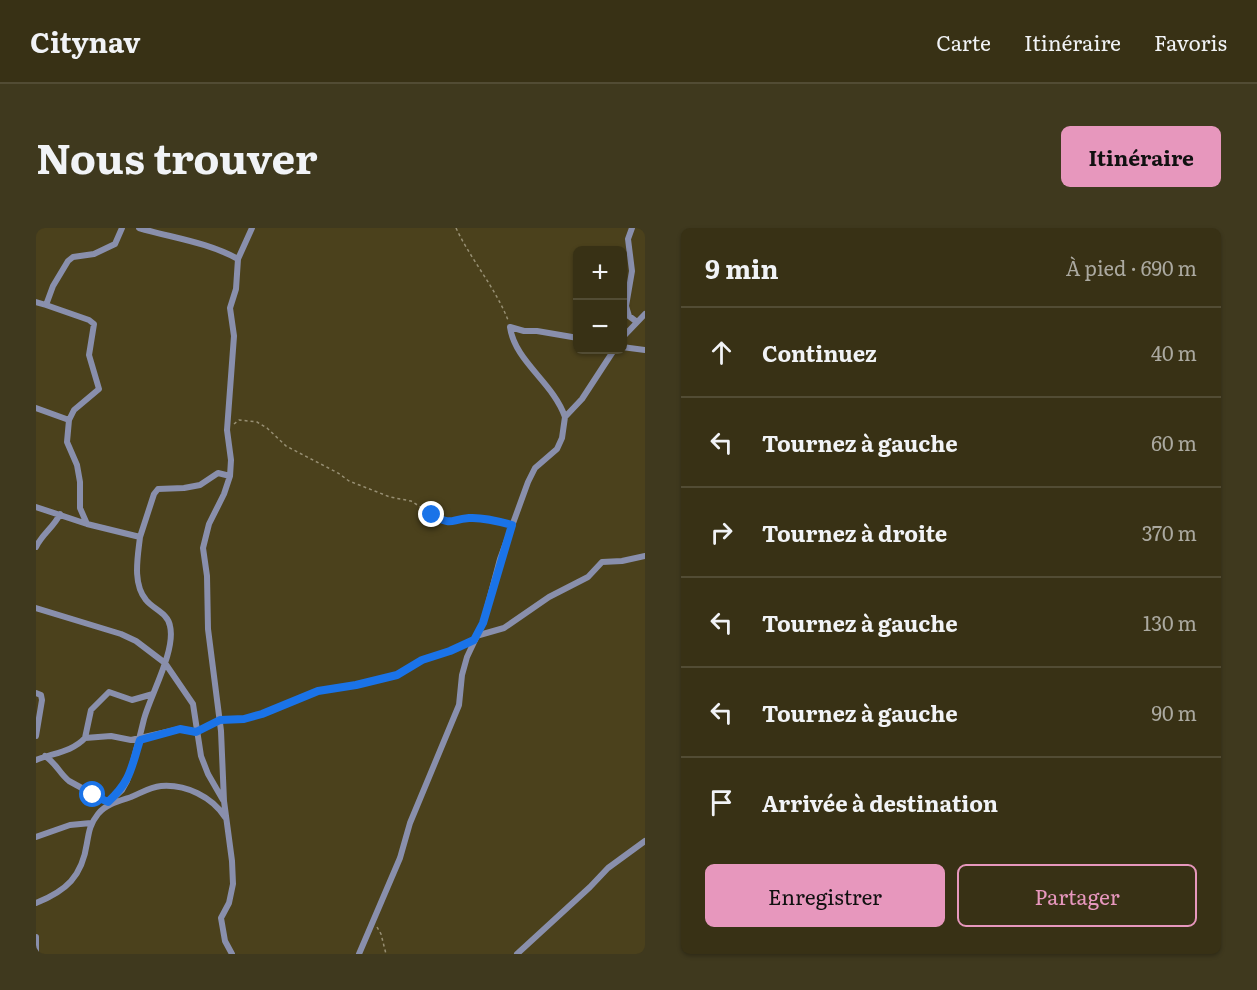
<!DOCTYPE html>
<html lang="fr">
<head>
<meta charset="utf-8">
<style>
	:root { --surface:#383115; --page:#3f391e; --text:#f1f3f6; --muted:#aba9a0; --line:#524c34; --accent:#e797bd }
	body { margin:0; font-family:Literata,serif; background:var(--page); color:var(--text) }
	.controls { position:absolute; right:18px; top:18px; display:grid; overflow:hidden; border-radius:9px; box-shadow:0 2px 4px #0004 }
	.controls button { width:54px; height:54px; display:grid; place-items:center; padding:0; border:0; border-bottom:2px solid var(--line); background:var(--surface); color:var(--text); font:30px sans-serif }
	.stop { position:absolute; width:18px; height:18px; margin:-14px; border:4px solid #1a73e8; border-radius:50%; background:#fff }
	.stop.end { background:#1a73e8; border-color:#fff; box-shadow:0 2px 6px #0008 }
	.list { margin:0; padding:0; list-style:none }
	h2 { display:flex; justify-content:space-between; align-items:center; height:78px; margin:0; padding:0 24px; font-size:26px }
	h2 small { font-size:20px; font-weight:400; color:var(--muted) }
	.list li { display:grid; grid-template-columns:39px 1fr auto; gap:18px; align-items:center; box-sizing:border-box; height:90px; padding:0 24px; border-top:2px solid var(--line) }
	.list b { display:block; font-size:22px; white-space:nowrap }
	.list em { font-size:20px; font-style:normal; color:var(--muted) }
	.actions { display:flex; gap:12px; padding:18px 24px }
	.actions a { flex:1; padding:14px 0; border:2px solid var(--accent); border-radius:9px; text-align:center; font-size:21px; color:var(--accent) }
	.actions .main { background:var(--accent); color:#111 }
	.icon { flex:none; width:33px; height:33px; fill:none; stroke:currentColor; stroke-width:2; stroke-linecap:round; stroke-linejoin:round }
	.map { position:relative; flex:none; width:609px; height:726px; overflow:hidden; border-radius:9px }
	header { display:flex; align-items:center; gap:36px; box-sizing:border-box; height:84px; padding:0 30px; background:var(--surface); border-bottom:2px solid var(--line) }
	header strong { font-size:28px }
	nav { display:flex; gap:33px; margin-inline-start:auto; font-size:21px }
	.intro { display:flex; align-items:center; justify-content:space-between; box-sizing:border-box; height:144px; padding:0 36px }
	h1 { margin:0; font-size:42px }
	.button { padding:15px 27px; border-radius:9px; background:var(--accent); color:#111; font-size:21px; font-weight:700 }
	main { display:flex; gap:36px; padding:0 36px }
	aside { flex:1; background:var(--surface); border-radius:9px; box-shadow:0 2px 4px #0004 }
	.map>svg:first-child { display:block }
	.lines { fill:none; stroke-linecap:round; stroke-linejoin:round }
	.path { stroke:#978f73; stroke-width:1.5; stroke-dasharray:3 3; stroke-linecap:butt }
	.street { stroke:#898fac; stroke-width:6 }
	.route { stroke:#1a73e8; stroke-width:8 }
</style>
</head>
<body>
<header>
<strong>Citynav</strong>
<nav><a>Carte</a><a>Itinéraire</a><a>Favoris</a></nav>
</header>
<div class="intro"><h1>Nous trouver</h1><a class="button">Itinéraire</a></div>
<main>
<div class="map">
<svg width="609" height="726" viewBox="0 0 609 726">
	<rect width="100%" height="100%" fill="#4b411c"/>
	<g class="lines">
		<path class="path" d="M 420,0 C 435,32 459,59 472,92
			M 198,196 L 203,192 L 221,194 L 231,200 L 250,218 L 302,245 L 313,253 L 354,269 L 375,273 L 407,293 C 417,296 424,291 433,290 C 445,289 458,292 469,295
			M 190,492 L 208,491 L 226,486 L 282,463 L 320,457 L 361,447 L 385,432 L 429,417
			M 341,699 L 345,706 L 350,726
			M 609,726 L 609,725"/>
		<path class="street" d="M 103,0 C 137,10 171,14 202,31
			M 596,0 L 592,11 L 596,43 L 590,78 L 593,88 L 601,94
			M 0,74 L 10,77
			M 586,110 L 609,86
			M 586,119 L 609,122
			M 0,180 L 33,192 L 31,214 L 41,237 L 44,254 L 44,280 L 51,296 L 104,309 C 102,328 96,355 110,372 C 117,381 132,385 134,398 C 140,422 115,466 108,491 C 103,512 98,532 91,553 L 86,562 L 72,575
			M 529,189 C 517,154 479,134 474,99 L 488,103 L 501,103 L 542,110
			M 33,192 L 38,182 L 63,161 L 53,127 L 58,96 L 53,92 L 10,77 L 17,58 L 32,33 L 37,29 L 58,26 L 79,16 L 86,0
			M 0,279 L 51,296
			M 104,309 L 118,266 L 122,261 L 148,260 L 164,257 L 182,245 L 194,248
			M 0,319 C 6,306 18,299 24,286
			M 0,380 L 85,406 L 100,413 L 129,435 L 157,476 L 165,528 L 172,546 L 187,572
			M 440,408 L 468,400 L 513,369 L 552,349 L 566,334 L 586,333 L 609,328
			M 0,465 L 5,467 L 6,472 L 0,508
			M 49,510 L 55,482 L 73,464 L 96,472 L 117,466
			M 9,528 C 21,536 23,545 33,553 L 75,576
			M 0,532 C 17,525 36,524 49,510 L 75,508 L 95,512 L 144,501 L 160,504 L 184,492
			M 0,609 L 34,597 L 55,595
			M 0,675 C 30,663 46,649 51,615 C 53,603 54,596 62,586 C 70,576 83,573 95,569 C 105,565 114,559 125,558 C 150,556 176,569 189,589
			M 0,709 L 0,726
			M 196,726 L 189,713 L 185,690 L 193,675 L 197,656 L 196,633 L 188,573 L 185,503 L 172,401 L 171,348 L 167,320 L 173,296 L 188,266 L 194,248 L 195,232 L 191,202 L 198,108 L 194,80 L 200,61 L 202,31 L 216,0
			M 323,726 L 364,630 L 374,595 L 423,477 L 426,447 L 431,429 L 447,395 L 464,331 L 492,254 L 499,240 L 521,221 L 526,210 L 529,189 L 546,171 L 578,122
			M 481,726 L 554,659 L 572,640 L 609,613"/>
	</g>
	<g class="lines">
		<path class="route" d="M 57,567 L 72,574 C 95,553 95,540 104,512 L 144,501 L 160,504 L 184,492 L 208,491 L 226,486 L 282,463 L 320,457 L 361,447 L 386,432 L 414,423 L 438,412 L 447,395 L 476,297 C 462,293 447,289 433,290 C 412,292 418,298 396,287"/>
	</g>
</svg>
<div class="controls">
<button>+</button>
<button>−</button>
</div>
<div class="stop" style="left:57px;top:567px"></div>
<div class="stop end" style="left:396px;top:287px"></div>
</div>
<aside>
<h2>9 min<small>À pied · 690 m</small></h2>
<ul class="list">
<li><svg class="icon" aria-label="ahead" viewBox="0 0 24 24"><path d="M12 20V5M6 11l6-6 6 6"/></svg><div><b>Continuez</b></div><em>40 m</em></li>
<li><svg class="icon" aria-label="left" viewBox="0 0 24 24"><path d="M17 20v-9H6M10 6l-5 5 5 5"/></svg><div><b>Tournez à gauche</b></div><em>60 m</em></li>
<li><svg class="icon" aria-label="right" viewBox="0 0 24 24"><path d="M7 20v-9h11M14 6l5 5-5 5"/></svg><div><b>Tournez à droite</b></div><em>370 m</em></li>
<li><svg class="icon" aria-label="left" viewBox="0 0 24 24"><path d="M17 20v-9H6M10 6l-5 5 5 5"/></svg><div><b>Tournez à gauche</b></div><em>130 m</em></li>
<li><svg class="icon" aria-label="left" viewBox="0 0 24 24"><path d="M17 20v-9H6M10 6l-5 5 5 5"/></svg><div><b>Tournez à gauche</b></div><em>90 m</em></li>
<li><svg class="icon" aria-label="arrive" viewBox="0 0 24 24"><path d="M6 21V4h12l-3 4 3 4H6"/></svg><div><b>Arrivée à destination</b></div></li>
</ul>
<div class="actions"><a class="main">Enregistrer</a><a>Partager</a></div>
</aside>
</main>
</body>
</html>
